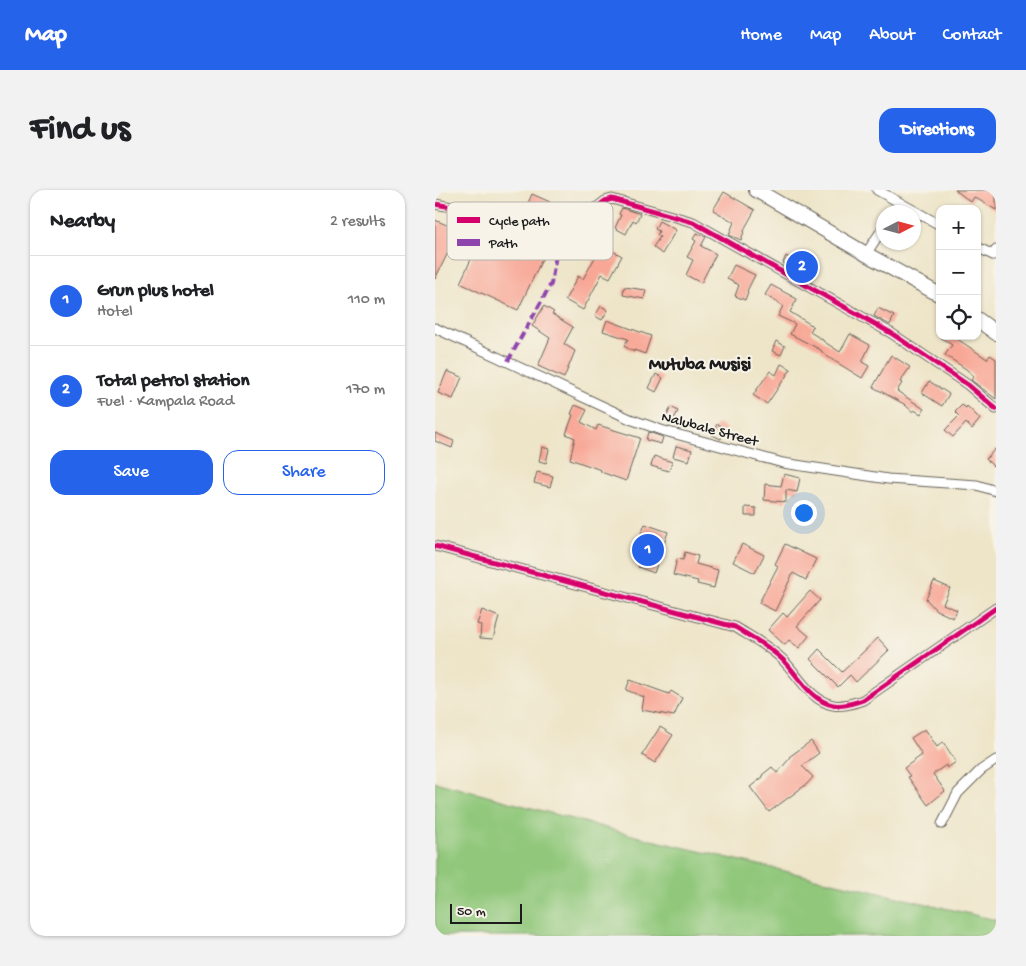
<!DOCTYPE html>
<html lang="en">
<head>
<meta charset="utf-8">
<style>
	:root { --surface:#fff; --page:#f2f2f2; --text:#202124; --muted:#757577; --line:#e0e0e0; --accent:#2563eb }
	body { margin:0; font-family:"Gochi Hand",sans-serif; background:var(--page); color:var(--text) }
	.controls { position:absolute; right:15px; top:15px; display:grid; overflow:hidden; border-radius:10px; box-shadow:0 1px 4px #0004 }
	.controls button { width:45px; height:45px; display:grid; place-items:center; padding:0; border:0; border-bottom:1px solid var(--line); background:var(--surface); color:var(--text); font:25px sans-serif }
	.compass { position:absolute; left:441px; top:15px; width:45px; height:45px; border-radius:50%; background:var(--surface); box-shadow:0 1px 4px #0004; rotate:84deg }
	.scale { position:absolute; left:15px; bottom:12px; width:72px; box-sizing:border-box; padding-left:5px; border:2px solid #1c1c1c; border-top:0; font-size:14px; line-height:18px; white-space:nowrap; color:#1c1c1c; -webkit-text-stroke:4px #f7f3e8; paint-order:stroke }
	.you { position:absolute; left:368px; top:322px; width:18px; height:18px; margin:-12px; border:4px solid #fff; border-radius:50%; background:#1a73e8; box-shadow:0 0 0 8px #1a73e833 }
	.badge { display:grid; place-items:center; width:32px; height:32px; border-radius:50%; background:var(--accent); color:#fff; font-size:16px; font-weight:700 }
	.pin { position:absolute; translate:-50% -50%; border:2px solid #fff; box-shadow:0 1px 5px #0006 }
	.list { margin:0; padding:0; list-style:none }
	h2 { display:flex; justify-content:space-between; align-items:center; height:65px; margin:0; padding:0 20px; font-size:21px }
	h2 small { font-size:16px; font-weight:400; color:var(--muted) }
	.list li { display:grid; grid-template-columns:32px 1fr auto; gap:15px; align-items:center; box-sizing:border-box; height:90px; padding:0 20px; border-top:1px solid var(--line) }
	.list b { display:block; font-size:19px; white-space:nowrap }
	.list p { margin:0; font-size:16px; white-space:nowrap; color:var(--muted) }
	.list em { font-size:16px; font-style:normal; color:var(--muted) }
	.actions { display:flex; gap:10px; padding:15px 20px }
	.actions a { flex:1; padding:11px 0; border:1px solid var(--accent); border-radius:15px; text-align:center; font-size:18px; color:var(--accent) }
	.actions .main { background:var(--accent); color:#fff }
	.icon { flex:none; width:28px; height:28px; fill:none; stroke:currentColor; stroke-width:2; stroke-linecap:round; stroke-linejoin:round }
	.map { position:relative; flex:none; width:561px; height:746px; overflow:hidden; border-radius:15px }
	header { display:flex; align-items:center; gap:30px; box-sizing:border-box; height:70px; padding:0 25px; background:var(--accent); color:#fff }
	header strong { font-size:24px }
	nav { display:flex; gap:28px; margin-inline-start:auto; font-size:18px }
	.intro { display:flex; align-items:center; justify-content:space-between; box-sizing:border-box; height:120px; padding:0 30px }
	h1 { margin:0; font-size:35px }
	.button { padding:12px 22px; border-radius:15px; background:var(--accent); color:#fff; font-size:18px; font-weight:700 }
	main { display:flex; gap:30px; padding:0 30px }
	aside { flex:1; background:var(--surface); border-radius:15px; box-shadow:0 1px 4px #0004 }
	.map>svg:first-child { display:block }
	.green { fill:#90c77a; stroke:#56724b }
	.building { fill:#f8a796 }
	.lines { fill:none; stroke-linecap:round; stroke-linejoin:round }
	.minor-casing { stroke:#666259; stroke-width:11 }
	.primary-casing { stroke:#666259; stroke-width:16 }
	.minor { stroke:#fff; stroke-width:9 }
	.primary { stroke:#fff; stroke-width:14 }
	.quiet { stroke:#8e44ad; stroke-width:4; stroke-dasharray:8 4; stroke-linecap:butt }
	.cycleway-casing { stroke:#f7f3e8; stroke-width:8 }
	.cycleway { stroke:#d6006c; stroke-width:5 }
	.labels { text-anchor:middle; stroke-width:4; stroke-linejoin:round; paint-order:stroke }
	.street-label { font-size:15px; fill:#1c1c1c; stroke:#f7f3e8 }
	.quarter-label { font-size:18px; font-weight:bold; fill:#1c1c1c; stroke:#f7f3e8 }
	.key { fill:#f7f3e8; stroke:#b5b2ab; stroke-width:1 }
	.key-label { font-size:14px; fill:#1c1c1c }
</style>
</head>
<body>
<header>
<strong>Map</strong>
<nav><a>Home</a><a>Map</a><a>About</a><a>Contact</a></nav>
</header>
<div class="intro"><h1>Find us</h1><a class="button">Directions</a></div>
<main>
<aside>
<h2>Nearby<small>2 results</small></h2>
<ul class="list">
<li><span class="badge">1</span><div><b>Grun plus hotel</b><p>Hotel</p></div><em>110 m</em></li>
<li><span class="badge">2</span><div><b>Total petrol station</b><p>Fuel · Kampala Road</p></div><em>170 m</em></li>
</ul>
<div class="actions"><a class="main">Save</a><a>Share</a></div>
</aside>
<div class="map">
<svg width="561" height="746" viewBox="0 0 561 746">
	<rect width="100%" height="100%" fill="#f7f3e8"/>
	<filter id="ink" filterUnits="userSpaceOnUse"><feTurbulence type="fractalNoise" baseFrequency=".02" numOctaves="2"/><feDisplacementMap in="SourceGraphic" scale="10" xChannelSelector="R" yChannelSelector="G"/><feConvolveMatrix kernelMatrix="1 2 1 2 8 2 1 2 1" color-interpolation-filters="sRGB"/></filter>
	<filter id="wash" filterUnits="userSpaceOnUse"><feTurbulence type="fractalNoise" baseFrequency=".0096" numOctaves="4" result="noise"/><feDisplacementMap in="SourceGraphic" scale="20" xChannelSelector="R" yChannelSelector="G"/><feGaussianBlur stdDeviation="1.12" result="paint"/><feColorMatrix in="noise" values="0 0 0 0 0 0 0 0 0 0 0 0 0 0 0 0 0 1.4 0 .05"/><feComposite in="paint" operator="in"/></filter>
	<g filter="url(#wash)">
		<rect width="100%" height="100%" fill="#eee5c9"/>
		<path class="green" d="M 0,592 L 212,649 L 561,730 L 561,746 L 0,746 Z"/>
		<g id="blocks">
			<path class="building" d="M 520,0 L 561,0 L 561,20 L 539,7 L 536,12 Z
				M 289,2 L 320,20 L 311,36 L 306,50 L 294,45 L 299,32 L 278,20 Z
				M 97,4 L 115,12 L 106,33 L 88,25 Z
				M 187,18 L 205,24 L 201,32 L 198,30 L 191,44 L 180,38 L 186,25 L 184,24 Z
				M 0,30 L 14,36 L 15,35 L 24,40 L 0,89 Z
				M 224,31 L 241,40 L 227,64 L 218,57 L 225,47 L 222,45 L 224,41 L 220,39 Z
				M 52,35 L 110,63 L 83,120 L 25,93 Z
				M 262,43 L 271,47 L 266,56 L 281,64 L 266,93 L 251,85 L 258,70 L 252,67 L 261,51 L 258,49 Z
				M 167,55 L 187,66 L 175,88 L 167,84 L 148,120 L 130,110 L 143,86 L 148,89 Z
				M 351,66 L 371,77 L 372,75 L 382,80 L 377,90 L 366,85 L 367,83 L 348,73 Z
				M 299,75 L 320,85 L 312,101 L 313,102 L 310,110 L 300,106 L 304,95 L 292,89 Z
				M 336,95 L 362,109 L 355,122 L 378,136 L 375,142 L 388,150 L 388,151 L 405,162 L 415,144 L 435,155 L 427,172 L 434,176 L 427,188 L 393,167 L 386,161 L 386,160 L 355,144 L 360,134 L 343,126 L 348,116 L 330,105 Z
				M 189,97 L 211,100 L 209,109 L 188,105 Z
				M 109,116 L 119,122 L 117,124 L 138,137 L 129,154 L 140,161 L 129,188 L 103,176 L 115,148 L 97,136 Z
				M 166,116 L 173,120 L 167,130 L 160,126 Z
				M 443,118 L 459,126 L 455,135 L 439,126 Z
				M 172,130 L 216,146 L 210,164 L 199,160 L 199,162 L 189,156 L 193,149 L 168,141 Z
				M 504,146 L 518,146 L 552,169 L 555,165 L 561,169 L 561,209 L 536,190 L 539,186 L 531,179 L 510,165 L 517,155 Z
				M 341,151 L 350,156 L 346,165 L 337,161 Z
				M 456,165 L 475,177 L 465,192 L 467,193 L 462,201 L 489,219 L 486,224 L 479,220 L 478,222 L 469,214 L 438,197 Z
				M 346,174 L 356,179 L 332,214 L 318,205 L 335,181 L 341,185 Z
				M 12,181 L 27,187 L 18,209 L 3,203 Z
				M 221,184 L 228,188 L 221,202 L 214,198 Z
				M 494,191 L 514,204 L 507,216 L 487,203 Z
				M 140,215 L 152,220 L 146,232 L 161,240 L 163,235 L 205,248 L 191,291 L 166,282 L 166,280 L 135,269 L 140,248 L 131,244 L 138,225 L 136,224 Z
				M 527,215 L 531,218 L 532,216 L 545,229 L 537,239 L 531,233 L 518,247 L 510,240 L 524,226 L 520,222 Z
				M 236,217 L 243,221 L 237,233 L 230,230 Z
				M 282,234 L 291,238 L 286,249 L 277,245 Z
				M 213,242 L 228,247 L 226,254 L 211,250 Z
				M 0,243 L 19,251 L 17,258 L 0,251 Z
				M 241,256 L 257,260 L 254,271 L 238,267 Z
				M 107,257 L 114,259 L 111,273 L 104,271 Z
				M 561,258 L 561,279 L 551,269 Z
				M 219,266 L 237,272 L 234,281 L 216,276 Z
				M 102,282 L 118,286 L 115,297 L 99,293 Z
				M 349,284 L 365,288 L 362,302 L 351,300 L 351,312 L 329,310 L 330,294 L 346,296 Z
				M 310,317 L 321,318 L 321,326 L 310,326 Z
				M 210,334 L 233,342 L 219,383 L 203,377 L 206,367 L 198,364 Z
				M 307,354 L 329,365 L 320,383 L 298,372 Z
				M 350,354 L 381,369 L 371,390 L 358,383 L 340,421 L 324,413 L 343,376 L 340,374 Z
				M 250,362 L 263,366 L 261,374 L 283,380 L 279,398 L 262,394 L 263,391 L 238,385 L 242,369 L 248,370 Z
				M 499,391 L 515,398 L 508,414 L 522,420 L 518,428 L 501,420 L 491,409 Z
				M 375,401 L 385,410 L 362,436 L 374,446 L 364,458 L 354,450 L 350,455 L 333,440 L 348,423 L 352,427 Z
				M 47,420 L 64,427 L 58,449 L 45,448 L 46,435 L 42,434 Z
				M 443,448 L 454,460 L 421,492 L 415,485 L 403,497 L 375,469 L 384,459 L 407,482 Z
				M 195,490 L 234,504 L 236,501 L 247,508 L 239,526 L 207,520 L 209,507 L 191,500 Z
				M 225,537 L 238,545 L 220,573 L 207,565 Z
				M 490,539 L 502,557 L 508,552 L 521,572 L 512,578 L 511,575 L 498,584 L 510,601 L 493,615 L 473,587 L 475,586 L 469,578 L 487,565 L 476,548 Z
				M 376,551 L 384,563 L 367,576 L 378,587 L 372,594 L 334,622 L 315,597 L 328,587 L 327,585 L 337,577 L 342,583 L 355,568 L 354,567 Z"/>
		</g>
	</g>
	<g filter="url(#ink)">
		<use href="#blocks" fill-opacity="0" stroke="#666259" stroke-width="1"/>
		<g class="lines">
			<defs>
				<path id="minor" d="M 442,0 L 505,35
					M 0,14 L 78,28 L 124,47 L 170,11 L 177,9 L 258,32 L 456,143 L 533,195 L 561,219
					M 459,22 L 465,13
					M 542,57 L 558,65 L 561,60
					M 431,64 L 448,38
					M 0,138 L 195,229 L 226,240 L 348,273 L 453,289 L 542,295 L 561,301
					M 0,356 L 300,437 C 316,447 334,456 348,470 C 363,485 376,511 398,515 C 408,517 419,513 428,510 L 561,418
					M 507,634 L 523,603 L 546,580 L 561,570"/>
				<path id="primary" d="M 321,0 L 431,64 L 505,105
					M 542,129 L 561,143"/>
			</defs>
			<use href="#minor" class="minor-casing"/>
			<use href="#primary" class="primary-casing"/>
			<use href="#minor" class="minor"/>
			<use href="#primary" class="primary"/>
			<path class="quiet" d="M 73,171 L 116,94 L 124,47"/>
			<defs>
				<path id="cycleway" d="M 0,14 L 78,28 L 124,47 L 170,11 L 177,9 L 258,32 L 456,143 L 533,195 L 561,219
					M 0,356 L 300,437 C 316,447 334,456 348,470 C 363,485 376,511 398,515 C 408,517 419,513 428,510 L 561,418"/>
			</defs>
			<use href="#cycleway" class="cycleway-casing"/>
			<use href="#cycleway" class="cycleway"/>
		</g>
	</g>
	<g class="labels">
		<g class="street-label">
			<text transform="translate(275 238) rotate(15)" y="5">Nalubale Street</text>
		</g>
		<g class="quarter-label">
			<text x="265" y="179">Mutuba Musisi</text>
		</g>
	</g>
	<rect x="12" y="12" width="166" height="58" rx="8" class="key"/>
	<rect x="22" y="27" width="23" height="6" fill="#d6006c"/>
	<rect x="22" y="49" width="23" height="7" fill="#8e44ad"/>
	<g class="key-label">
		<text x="54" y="35">Cycle path</text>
		<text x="54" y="57">Path</text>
	</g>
</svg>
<div class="controls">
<button>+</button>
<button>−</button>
<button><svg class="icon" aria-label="locate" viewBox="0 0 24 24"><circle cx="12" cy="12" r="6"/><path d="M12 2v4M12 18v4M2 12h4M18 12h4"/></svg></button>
</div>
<svg class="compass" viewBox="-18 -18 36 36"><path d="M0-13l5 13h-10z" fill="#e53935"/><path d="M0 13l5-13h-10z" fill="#757577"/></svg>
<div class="scale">50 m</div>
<div class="you"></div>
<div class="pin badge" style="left:213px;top:360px">1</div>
<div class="pin badge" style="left:367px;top:77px">2</div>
</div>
</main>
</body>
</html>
